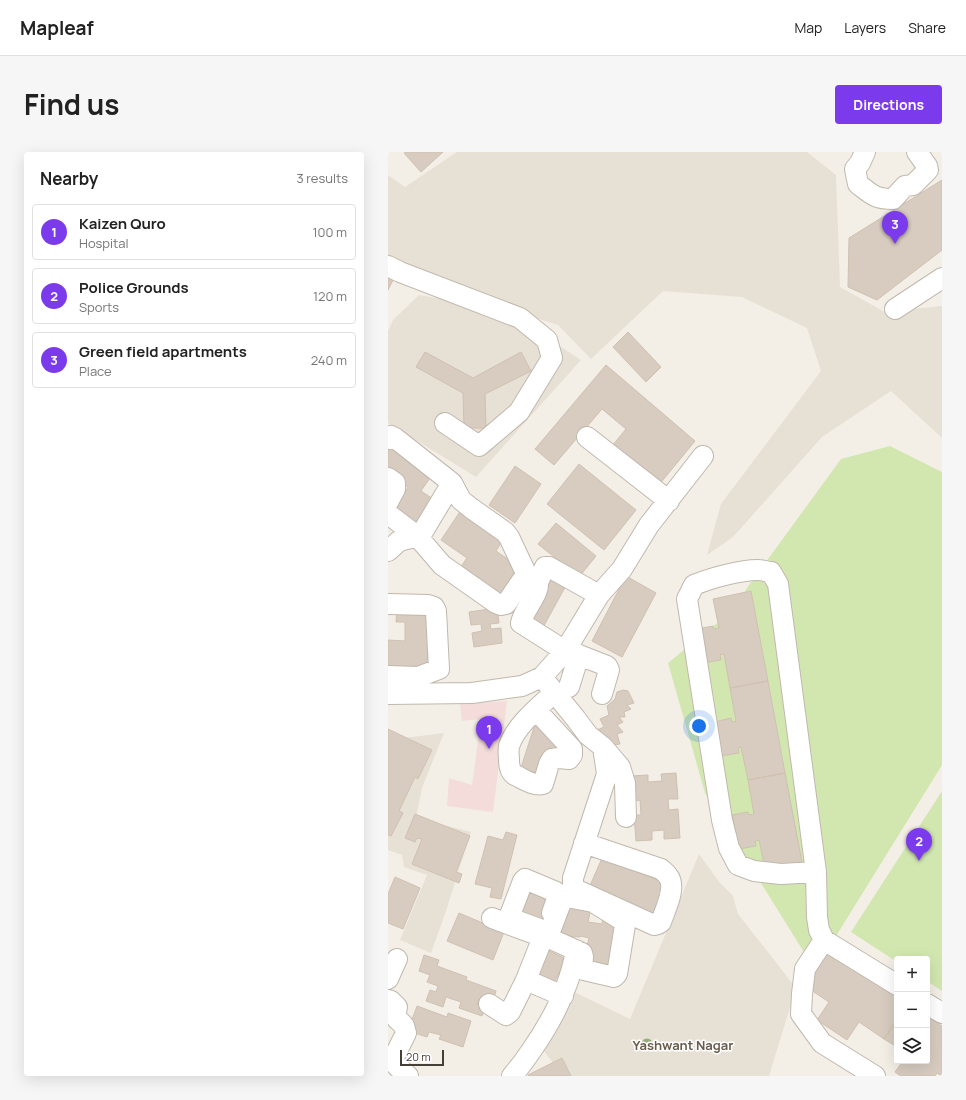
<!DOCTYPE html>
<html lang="en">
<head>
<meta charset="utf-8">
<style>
	:root { --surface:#fff; --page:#f6f6f6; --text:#222; --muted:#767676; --line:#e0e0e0; --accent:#7c3aed }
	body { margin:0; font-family:Manrope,sans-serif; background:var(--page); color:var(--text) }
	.controls { position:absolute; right:12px; bottom:12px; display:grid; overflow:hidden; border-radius:4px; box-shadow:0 4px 16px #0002 }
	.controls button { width:36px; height:36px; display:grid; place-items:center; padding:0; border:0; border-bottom:1px solid var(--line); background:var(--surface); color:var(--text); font:20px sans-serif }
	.scale { position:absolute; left:12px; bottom:10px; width:44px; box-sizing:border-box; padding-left:4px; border:2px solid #463f36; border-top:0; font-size:11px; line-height:14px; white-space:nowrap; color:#463f36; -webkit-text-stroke:3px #fff; paint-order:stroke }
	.you { position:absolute; left:311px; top:574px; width:14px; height:14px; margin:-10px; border:3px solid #fff; border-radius:50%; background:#1a73e8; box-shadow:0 0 0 6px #1a73e833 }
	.badge { display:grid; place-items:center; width:26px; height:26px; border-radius:50%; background:var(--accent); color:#fff; font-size:13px; font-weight:700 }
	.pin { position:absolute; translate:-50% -33px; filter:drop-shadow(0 1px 2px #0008) }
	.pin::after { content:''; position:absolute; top:21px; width:14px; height:12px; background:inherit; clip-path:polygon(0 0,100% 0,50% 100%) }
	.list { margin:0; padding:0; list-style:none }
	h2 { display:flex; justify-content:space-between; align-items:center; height:52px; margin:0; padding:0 16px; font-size:17px }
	h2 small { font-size:13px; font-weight:400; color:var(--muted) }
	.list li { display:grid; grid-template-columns:26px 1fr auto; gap:12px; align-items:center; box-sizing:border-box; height:56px; margin:0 8px 8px; padding:0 8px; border:1px solid var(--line); border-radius:4px }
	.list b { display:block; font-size:15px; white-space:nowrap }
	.list p { margin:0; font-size:13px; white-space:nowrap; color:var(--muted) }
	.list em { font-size:13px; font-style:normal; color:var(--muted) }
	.icon { flex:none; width:22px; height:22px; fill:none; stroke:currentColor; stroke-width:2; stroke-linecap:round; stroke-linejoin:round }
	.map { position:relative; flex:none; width:554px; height:924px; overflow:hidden; border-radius:4px }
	header { display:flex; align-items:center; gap:24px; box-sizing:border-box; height:56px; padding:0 20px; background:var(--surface); border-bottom:1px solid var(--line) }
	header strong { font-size:19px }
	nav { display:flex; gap:22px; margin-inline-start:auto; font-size:14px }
	.intro { display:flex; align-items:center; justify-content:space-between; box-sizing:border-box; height:96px; padding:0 24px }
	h1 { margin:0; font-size:28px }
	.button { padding:10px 18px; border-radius:4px; background:var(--accent); color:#fff; font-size:14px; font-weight:700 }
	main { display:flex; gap:24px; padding:0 24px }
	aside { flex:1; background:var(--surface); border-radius:4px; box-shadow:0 4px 16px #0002 }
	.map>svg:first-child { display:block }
	.residential { fill:#e7e0d5 }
	.medical { fill:#f4dcdb }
	.pitch { fill:#d2e7b0 }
	.building { fill:#d8ccc0; stroke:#cfc1b0 }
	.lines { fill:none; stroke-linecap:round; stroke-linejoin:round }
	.minor-casing { stroke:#c1b8ad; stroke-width:22 }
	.minor { stroke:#fff; stroke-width:20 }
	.tree { fill:#98ad7f }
	.labels { text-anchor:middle; stroke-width:3; stroke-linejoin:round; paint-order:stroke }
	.neighbourhood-label { font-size:13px; font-weight:bold; fill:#695c4d; stroke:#fff }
</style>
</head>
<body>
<header>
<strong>Mapleaf</strong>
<nav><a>Map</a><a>Layers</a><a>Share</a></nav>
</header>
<div class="intro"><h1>Find us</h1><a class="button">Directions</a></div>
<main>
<aside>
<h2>Nearby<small>3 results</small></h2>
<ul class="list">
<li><span class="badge">1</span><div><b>Kaizen Quro</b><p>Hospital</p></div><em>100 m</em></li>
<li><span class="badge">2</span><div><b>Police Grounds</b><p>Sports</p></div><em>120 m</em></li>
<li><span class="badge">3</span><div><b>Green field apartments</b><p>Place</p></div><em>240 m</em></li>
</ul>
</aside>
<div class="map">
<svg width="554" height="924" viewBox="0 0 554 924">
	<rect width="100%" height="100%" fill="#f3efe7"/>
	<path class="residential" d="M 69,0 L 419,0 L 448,23 L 452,135 L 509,167 L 524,157 L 554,154 L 554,286 L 503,239 L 434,285 L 345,385 L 319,403 L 333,352 L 433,219 L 419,176 L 354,145 L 275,139 L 203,207 L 170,173 L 28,128 L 0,110 L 0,23 L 17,35 Z
		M 31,143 L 76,151 L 152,181 L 193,208 L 88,325 L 0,271 L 0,179 L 5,168 Z
		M 56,581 L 34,636 L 28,666 L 83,680 L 57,762 L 43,801 L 12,788 L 39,723 L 16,715 L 14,703 L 0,698 L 0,588 Z
		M 311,702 L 332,731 L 345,744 L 350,762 L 408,836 L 381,924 L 175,924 L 152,894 L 180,837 L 242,867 Z"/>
	<path class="medical" d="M 119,549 L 105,660 L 59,654 L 61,626 L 84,633 L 93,567 L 74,569 L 72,552 Z"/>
	<path class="pitch" d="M 502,294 L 554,320 L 554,613 L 427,818 L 317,641 L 280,511 L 345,458 L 361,433 L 453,307 Z
		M 554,639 L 554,839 L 539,829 L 539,807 L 509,807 L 509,810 L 463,780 Z"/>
	<path class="building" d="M 18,0 L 55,0 L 33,20 L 16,1 Z
		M 554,28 L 554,98 L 489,148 L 460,135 L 461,86 Z
		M 0,120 L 7,124 L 0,138 Z
		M 240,180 L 273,215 L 258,230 L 225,195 Z
		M 37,200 L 85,226 L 133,200 L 143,219 L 97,242 L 98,276 L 76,276 L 75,241 L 28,215 Z
		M 218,213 L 307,289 L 270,334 L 224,294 L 238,277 L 214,257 L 166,313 L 147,297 Z
		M 4,288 L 46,320 L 33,339 L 45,347 L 26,374 L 4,359 L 20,335 L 0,321 L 0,294 Z
		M 191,312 L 248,358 L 216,398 L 159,352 Z
		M 127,314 L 153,332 L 127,371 L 101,353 Z
		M 75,355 L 117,384 L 108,399 L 134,417 L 111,449 L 69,420 L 79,406 L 53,388 Z
		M 168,371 L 208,404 L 191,425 L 150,392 Z
		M 159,417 L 180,430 L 153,479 L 136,469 Z
		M 238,424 L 268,441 L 234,505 L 204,489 Z
		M 363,439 L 380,529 L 342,536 L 336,502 L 332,503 L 333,508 L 315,511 L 309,477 L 325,474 L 326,477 L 331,476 L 325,447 Z
		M 109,456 L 111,471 L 102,472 L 103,477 L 113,476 L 114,491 L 86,495 L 84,481 L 94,479 L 93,472 L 83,473 L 81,460 Z
		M 9,457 L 41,459 L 39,515 L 0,521 L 0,488 L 17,489 L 17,470 L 8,470 Z
		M 380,529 L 397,621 L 360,628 L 353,595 L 350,596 L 351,601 L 333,604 L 327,570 L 343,566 L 344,570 L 348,569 L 342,536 Z
		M 235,538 L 240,539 L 246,551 L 239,553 L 243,557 L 236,560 L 237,565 L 231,565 L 235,570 L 229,573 L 235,580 L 229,582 L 232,592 L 221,594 L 209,578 L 216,575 L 212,567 L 221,563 L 219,554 L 227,547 L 229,540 Z
		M 148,569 L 180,596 L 151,627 L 131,622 Z
		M 0,577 L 44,598 L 30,627 L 27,625 L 11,659 L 15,661 L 3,684 L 0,683 Z
		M 288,621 L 290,647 L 280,647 L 281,658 L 290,657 L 292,686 L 276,687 L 276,678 L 264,679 L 264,688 L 248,689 L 246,663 L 253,663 L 252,648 L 246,649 L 244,624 L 260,623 L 260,630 L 274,629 L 273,622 Z
		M 397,621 L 414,710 L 377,717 L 371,688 L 367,689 L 368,694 L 351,697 L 344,663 L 360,660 L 361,663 L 366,662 L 360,628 Z
		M 27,662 L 82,684 L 68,720 L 74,722 L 71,731 L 24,712 L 34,687 L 29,686 L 27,690 L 17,686 Z
		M 118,680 L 129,683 L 113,747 L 102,745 L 104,736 L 87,732 L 100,684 L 115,688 Z
		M 215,704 L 280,733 L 265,766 L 200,738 Z
		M 7,725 L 32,736 L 15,777 L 0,771 L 0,742 Z
		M 138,731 L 167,743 L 154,776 L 125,765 Z
		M 181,750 L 204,751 L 200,770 L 214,772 L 215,766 L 235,771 L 225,821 L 195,811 L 201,786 L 193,784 L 192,785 L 179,784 L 165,786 Z
		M 71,761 L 116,780 L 105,808 L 59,789 Z
		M 157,797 L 178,807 L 165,833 L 145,824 Z
		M 440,798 L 509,844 L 509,868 L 496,887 L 471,870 L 459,888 L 429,868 L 441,850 L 417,834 Z
		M 36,803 L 51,808 L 49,814 L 79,825 L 78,828 L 108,839 L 105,848 L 99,850 L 91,847 L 89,853 L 97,856 L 94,864 L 71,856 L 73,850 L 58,845 L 55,855 L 38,849 L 42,838 L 48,840 L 50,834 L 39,830 L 42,823 L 31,819 Z
		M 29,854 L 59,865 L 60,861 L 83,869 L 75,895 L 51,887 L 53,883 L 41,880 L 39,885 L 20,879 Z
		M 539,864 L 554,874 L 554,924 L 549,921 L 547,924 L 513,924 L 507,920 L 515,909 L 539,909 Z
		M 509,868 L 509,895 L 496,887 Z
		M 174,906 L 183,924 L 141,924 L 140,923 Z"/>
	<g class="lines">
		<defs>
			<path id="minor" d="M 477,0 L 472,11 L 467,17 L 470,32 C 483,42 487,47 505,47 L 517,34 L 525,33 L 540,18 L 539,14 L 529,0
				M 0,114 L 12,120 L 132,166 L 159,188 L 164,206 L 131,260 L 91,294 L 57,271
				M 507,157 L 554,126
				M 199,285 L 281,349
				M 0,287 L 3,284 L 7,286 L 64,331 L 73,348 L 83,356 L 117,380 L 121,385 L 137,419 L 137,424 L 118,452 L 113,453 L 108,451 L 54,413 L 29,384 L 0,362
				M 0,326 L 7,331 L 7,337 L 0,350
				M 0,399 L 11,389 L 26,385 L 34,381 L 64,331
				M 0,452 L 40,453 L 46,455 L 48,459 L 51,517 L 30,525 L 0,524
				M 179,497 L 191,503 L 219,514 L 221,518 L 214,542
				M 177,499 L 133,471 C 135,458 152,442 150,430 L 157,415 L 161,415 L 211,443
				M 158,530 L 188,567 L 200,583 L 215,595 L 226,608 L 232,615 L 237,631 L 238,665
				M 181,535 L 191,503
				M 0,542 L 84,541 L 134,534 L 154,525 L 177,499 L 211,443 L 234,417 L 261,373 L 315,304
				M 148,558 L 184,597 L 184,603 L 181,607 L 171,606 L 164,607 L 161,612 L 155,632 C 146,634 137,628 129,624 C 123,622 121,615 121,609 C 121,605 120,599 121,594 C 128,573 151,555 167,540
				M 196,691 L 273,717 C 275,719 278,721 280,724 C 289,735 277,758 273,770 L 270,772 L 266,773 L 187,737 L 185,733 L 185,726 L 219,622 L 215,595
				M 428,720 L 393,722 L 366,719 L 350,713 L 341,696 L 334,668 L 299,447 L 306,433 C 323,426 352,418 370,418 C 375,418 379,420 383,420 L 390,432 L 428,720 L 429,765 L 431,778 L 436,788 L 509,833
				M 179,745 L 205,750 L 237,770 L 237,773 L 229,822 L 226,825 L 196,818 L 194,817 L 195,805 L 194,801 L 163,787 L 161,784 L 161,782 L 174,748 L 176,746 Z
				M 104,766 L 155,785 L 138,828 L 175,844
				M 157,779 L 124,767 L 122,763 L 135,729 L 137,727 L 168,740 L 170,744 L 164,761
				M 436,788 L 417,817 L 414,842 L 413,862 L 434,891 L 487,924
				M 0,827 L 9,807
				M 0,848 L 3,849 L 9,855 C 6,871 9,864 16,874 C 17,876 17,879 18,881 L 4,909
				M 101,852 L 118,863 L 122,860 L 138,828
				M 539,852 L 554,861
				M 0,904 L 10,915 L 20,924
				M 124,924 C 131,916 137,908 143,899 C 164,869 182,835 188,798"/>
		</defs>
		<use href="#minor" class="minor-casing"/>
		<use href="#minor" class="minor"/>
	</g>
	<circle class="tree" cx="259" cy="892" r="5.5"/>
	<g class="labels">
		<g class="neighbourhood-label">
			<text x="295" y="898">Yashwant Nagar</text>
		</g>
	</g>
</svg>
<div class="controls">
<button>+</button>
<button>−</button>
<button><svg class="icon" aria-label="layers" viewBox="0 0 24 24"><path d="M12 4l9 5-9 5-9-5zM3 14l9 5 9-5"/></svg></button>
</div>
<div class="scale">20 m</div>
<div class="you"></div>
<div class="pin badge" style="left:101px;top:597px">1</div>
<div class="pin badge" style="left:531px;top:709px">2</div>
<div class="pin badge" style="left:507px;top:92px">3</div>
</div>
</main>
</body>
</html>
